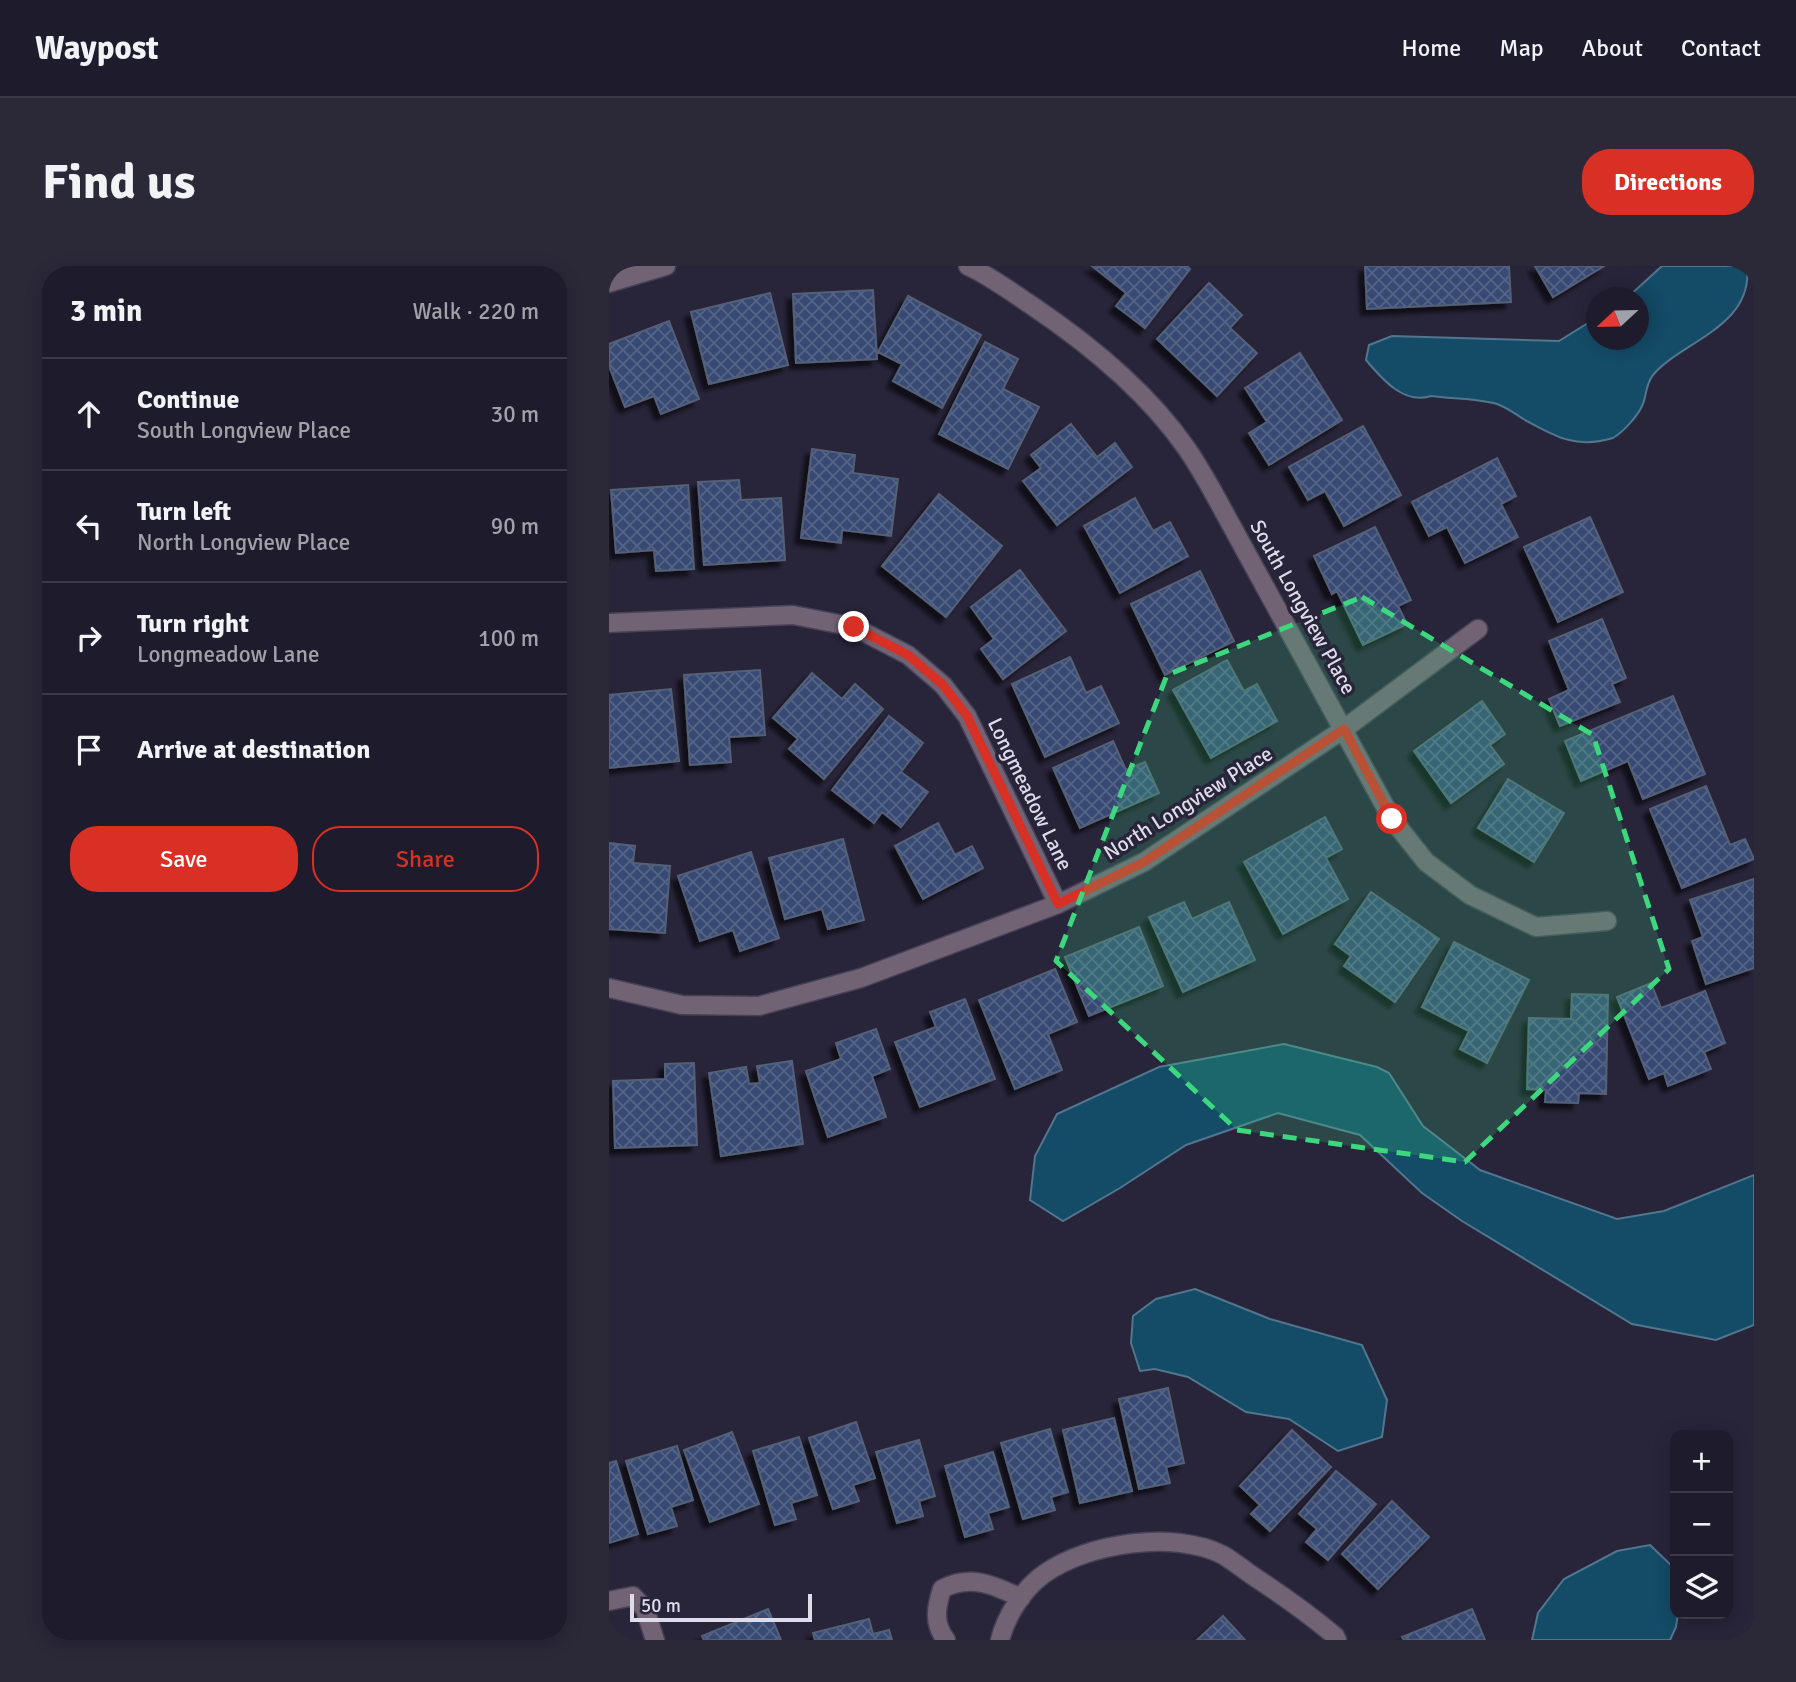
<!DOCTYPE html>
<html lang="en">
<head>
<meta charset="utf-8">
<style>
	:root { --surface:#1e1b2c; --page:#2b2838; --text:#f1f3f6; --muted:#a1a1a9; --line:#3c3948; --accent:#d93025 }
	body { margin:0; font-family:Signika,sans-serif; background:var(--page); color:var(--text) }
	.controls { position:absolute; right:21px; bottom:21px; display:grid; overflow:hidden; border-radius:14px; box-shadow:0 4px 18px #0003 }
	.controls button { width:63px; height:63px; display:grid; place-items:center; padding:0; border:0; border-bottom:2px solid var(--line); background:var(--surface); color:var(--text); font:35px sans-serif }
	.compass { position:absolute; left:977px; top:21px; width:63px; height:63px; border-radius:50%; background:var(--surface); box-shadow:0 4px 18px #0003; rotate:248deg }
	.scale { position:absolute; left:21px; bottom:18px; width:182px; box-sizing:border-box; padding-left:7px; border:4px solid #dedcea; border-top:0; font-size:19px; line-height:24px; white-space:nowrap; color:#dedcea; -webkit-text-stroke:5px #28243a; paint-order:stroke }
	.stop { position:absolute; width:21px; height:21px; margin:-16px; border:5px solid #d93025; border-radius:50%; background:#fff }
	.stop.end { background:#d93025; border-color:#fff; box-shadow:0 2px 7px #0008 }
	.list { margin:0; padding:0; list-style:none }
	h2 { display:flex; justify-content:space-between; align-items:center; height:91px; margin:0; padding:0 28px; font-size:30px }
	h2 small { font-size:23px; font-weight:400; color:var(--muted) }
	.list li { display:grid; grid-template-columns:46px 1fr auto; gap:21px; align-items:center; box-sizing:border-box; height:112px; padding:0 28px; border-top:2px solid var(--line) }
	.list b { display:block; font-size:26px; white-space:nowrap }
	.list p { margin:0; font-size:23px; white-space:nowrap; color:var(--muted) }
	.list em { font-size:23px; font-style:normal; color:var(--muted) }
	.actions { display:flex; gap:14px; padding:21px 28px }
	.actions a { flex:1; padding:16px 0; border:2px solid var(--accent); border-radius:28px; text-align:center; font-size:24px; color:var(--accent) }
	.actions .main { background:var(--accent); color:#fff }
	.icon { flex:none; width:38px; height:38px; fill:none; stroke:currentColor; stroke-width:2; stroke-linecap:round; stroke-linejoin:round }
	.map { position:relative; flex:none; width:1145px; height:1374px; overflow:hidden; border-radius:28px }
	header { display:flex; align-items:center; gap:42px; box-sizing:border-box; height:98px; padding:0 35px; background:var(--surface); border-bottom:2px solid var(--line) }
	header strong { font-size:33px }
	nav { display:flex; gap:38px; margin-inline-start:auto; font-size:24px }
	.intro { display:flex; align-items:center; justify-content:space-between; box-sizing:border-box; height:168px; padding:0 42px }
	h1 { margin:0; font-size:49px }
	.button { padding:18px 32px; border-radius:28px; background:var(--accent); color:#fff; font-size:24px; font-weight:700 }
	main { display:flex; gap:42px; padding:0 42px }
	aside { flex:1; background:var(--surface); border-radius:28px; box-shadow:0 4px 18px #0003 }
	.map>svg:first-child { display:block }
	.water { fill:#144b67; stroke:#51768e; stroke-width:2 }
	.building { fill:url(#building-cross-hatch); stroke:#546077; stroke-width:2; filter:url(#shadow) }
	.lines { fill:none; stroke-linecap:round; stroke-linejoin:round }
	.street-casing { stroke:#454156; stroke-width:21 }
	.street { stroke:#716274; stroke-width:18 }
	.route { stroke:#d93025; stroke-width:9 }
	.marked { fill:#3dd77e; fill-opacity:0.2; stroke:#3dd77e; stroke-width:5; stroke-dasharray:14 9; stroke-linejoin:round }
	.labels { text-anchor:middle; stroke-width:7; stroke-linejoin:round; paint-order:stroke }
	.street-label { font-size:21px; fill:#dedcea; stroke:#28243a }
</style>
</head>
<body>
<header>
<strong>Waypost</strong>
<nav><a>Home</a><a>Map</a><a>About</a><a>Contact</a></nav>
</header>
<div class="intro"><h1>Find us</h1><a class="button">Directions</a></div>
<main>
<aside>
<h2>3 min<small>Walk · 220 m</small></h2>
<ul class="list">
<li><svg class="icon" aria-label="ahead" viewBox="0 0 24 24"><path d="M12 20V5M6 11l6-6 6 6"/></svg><div><b>Continue</b><p>South Longview Place</p></div><em>30 m</em></li>
<li><svg class="icon" aria-label="left" viewBox="0 0 24 24"><path d="M17 20v-9H6M10 6l-5 5 5 5"/></svg><div><b>Turn left</b><p>North Longview Place</p></div><em>90 m</em></li>
<li><svg class="icon" aria-label="right" viewBox="0 0 24 24"><path d="M7 20v-9h11M14 6l5 5-5 5"/></svg><div><b>Turn right</b><p>Longmeadow Lane</p></div><em>100 m</em></li>
<li><svg class="icon" aria-label="arrive" viewBox="0 0 24 24"><path d="M6 21V4h12l-3 4 3 4H6"/></svg><div><b>Arrive at destination</b></div></li>
</ul>
<div class="actions"><a class="main">Save</a><a>Share</a></div>
</aside>
<div class="map">
<svg width="1145" height="1374" viewBox="0 0 1145 1374">
	<defs>
		<pattern id="building-cross-hatch" width="8" height="8" patternUnits="userSpaceOnUse" patternTransform="scale(1.75)"><rect width="8" height="8" fill="#374a73"/><path d="M0 0l8 8M0 8l8-8" fill="none" stroke="#546487"/></pattern>
		<filter id="shadow"><feDropShadow dx="-6" dy="6" stdDeviation="2" flood-color="#0009"/></filter>
	</defs>
	<rect width="100%" height="100%" fill="#28243a"/>
	<path class="water" d="M 1053,0 L 1138,0 C 1145,61 1071,76 1044,109 C 1036,119 1038,130 1033,140 C 1028,151 1014,166 1004,172 C 967,183 947,171 916,154 C 906,148 899,142 888,138 C 867,132 843,133 822,130 C 795,139 773,113 757,94 L 760,79 L 783,70 L 950,75 L 987,52 L 987,74 L 1030,74 L 1030,32 L 1019,31 Z
		M 675,778 L 768,801 L 780,807 L 814,860 L 871,904 L 1008,953 L 1055,945 L 1145,909 L 1145,1059 L 1107,1074 L 1023,1058 L 853,955 L 813,927 L 751,869 L 669,847 L 577,879 L 511,922 L 454,955 L 421,934 L 426,890 L 448,848 L 550,801 Z
		M 586,1023 L 661,1053 L 753,1079 L 778,1134 L 773,1171 L 729,1185 L 680,1153 L 637,1146 L 579,1111 L 546,1103 L 531,1105 L 522,1077 L 524,1050 L 547,1033 Z
		M 1041,1279 L 1066,1303 L 1066,1348 L 1069,1348 L 1067,1361 L 1061,1374 L 923,1374 L 929,1347 L 955,1313 L 1008,1285 Z"/>
	<path class="building" d="M 483,0 L 578,0 L 581,3 L 536,62 L 507,40 L 517,27 Z
		M 756,0 L 900,0 L 902,36 L 758,43 Z
		M 926,0 L 995,0 L 944,31 Z
		M 600,17 L 633,49 L 621,62 L 648,87 L 608,130 L 548,73 Z
		M 264,24 L 268,93 L 187,97 L 184,28 Z
		M 161,27 L 179,99 L 100,118 L 82,46 Z
		M 299,30 L 372,69 L 333,142 L 284,115 L 293,98 L 269,86 Z
		M 60,55 L 90,133 L 52,148 L 45,130 L 16,141 L 0,100 L 0,78 Z
		M 376,76 L 409,93 L 394,123 L 430,141 L 399,203 L 330,168 Z
		M 691,87 L 733,154 L 660,199 L 640,167 L 658,156 L 636,122 Z
		M 462,158 L 488,191 L 506,177 L 523,201 L 448,259 L 414,215 L 432,202 L 422,189 Z
		M 754,160 L 792,229 L 735,260 L 716,225 L 699,234 L 680,201 Z
		M 203,183 L 246,189 L 244,207 L 289,213 L 282,270 L 233,264 L 232,277 L 192,272 Z
		M 888,192 L 907,230 L 892,238 L 909,271 L 856,297 L 838,261 L 820,270 L 803,236 Z
		M 130,214 L 132,234 L 172,232 L 176,294 L 95,299 L 89,216 Z
		M 79,219 L 85,303 L 47,305 L 45,284 L 7,287 L 2,224 Z
		M 330,228 L 393,280 L 337,351 L 273,300 Z
		M 526,232 L 544,265 L 561,256 L 579,290 L 511,327 L 475,260 Z
		M 981,251 L 1014,326 L 949,356 L 915,281 Z
		M 766,261 L 802,334 L 789,340 L 798,358 L 754,379 L 728,325 L 723,328 L 705,290 Z
		M 411,304 L 457,365 L 394,413 L 372,383 L 385,373 L 362,341 Z
		M 591,305 L 625,375 L 556,409 L 522,338 Z
		M 993,353 L 1017,412 L 1003,418 L 1011,436 L 951,460 L 940,433 L 960,424 L 940,375 Z
		M 461,391 L 477,427 L 492,420 L 510,457 L 436,491 L 403,418 Z
		M 618,394 L 635,425 L 648,418 L 668,455 L 602,492 L 564,424 Z
		M 151,404 L 156,469 L 120,471 L 122,496 L 81,499 L 75,409 Z
		M 203,407 L 233,433 L 246,418 L 274,443 L 215,513 L 180,483 L 189,473 L 164,452 Z
		M 62,423 L 70,495 L 0,502 L 0,429 Z
		M 1064,430 L 1096,508 L 1034,533 L 1019,495 L 972,515 L 956,475 Z
		M 873,435 L 896,468 L 881,479 L 895,498 L 842,537 L 805,485 Z
		M 280,450 L 314,477 L 292,506 L 319,526 L 292,561 L 273,546 L 265,557 L 223,524 Z
		M 504,475 L 517,504 L 536,496 L 550,527 L 471,562 L 444,502 Z
		M 899,513 L 955,547 L 925,596 L 869,562 Z
		M 1097,520 L 1121,579 L 1136,573 L 1145,593 L 1073,622 L 1041,543 Z
		M 716,551 L 733,583 L 717,592 L 739,633 L 674,668 L 635,596 Z
		M 329,557 L 346,589 L 363,580 L 374,602 L 314,633 L 286,580 Z
		M 234,573 L 255,654 L 219,663 L 213,643 L 176,653 L 160,592 Z
		M 0,577 L 26,580 L 24,597 L 61,600 L 56,667 L 0,663 Z
		M 142,586 L 170,672 L 131,685 L 124,664 L 91,675 L 69,610 Z
		M 1145,613 L 1145,702 L 1097,718 L 1083,675 L 1094,671 L 1081,634 Z
		M 762,626 L 830,673 L 786,736 L 735,700 L 742,690 L 726,678 Z
		M 575,636 L 583,653 L 620,636 L 646,694 L 574,726 L 540,651 Z
		M 530,661 L 554,720 L 480,750 L 456,691 Z
		M 845,676 L 920,714 L 878,797 L 851,783 L 860,765 L 813,741 Z
		M 446,703 L 468,756 L 439,768 L 453,804 L 406,823 L 370,734 Z
		M 1042,717 L 1052,742 L 1096,725 L 1116,777 L 1095,786 L 1102,803 L 1059,820 L 1055,807 L 1040,813 L 1008,731 Z
		M 963,728 L 999,729 L 997,828 L 970,827 L 969,837 L 936,836 L 937,824 L 918,823 L 920,752 L 962,753 Z
		M 356,733 L 386,813 L 311,841 L 286,776 L 327,761 L 321,746 Z
		M 267,763 L 281,803 L 263,810 L 277,851 L 219,871 L 197,805 L 232,793 L 227,777 Z
		M 183,795 L 194,878 L 112,890 L 100,807 L 137,801 L 140,818 L 151,817 L 148,800 Z
		M 85,797 L 88,879 L 6,882 L 4,815 L 56,813 L 56,798 Z
		M 559,1122 L 575,1197 L 557,1201 L 561,1217 L 530,1223 L 510,1133 Z
		M 505,1152 L 523,1225 L 471,1237 L 454,1164 Z
		M 247,1156 L 266,1212 L 244,1219 L 250,1235 L 224,1243 L 200,1172 Z
		M 441,1163 L 459,1226 L 442,1231 L 446,1244 L 414,1253 L 392,1177 Z
		M 683,1164 L 722,1201 L 661,1265 L 642,1248 L 651,1239 L 631,1220 Z
		M 123,1166 L 150,1238 L 101,1256 L 75,1184 Z
		M 190,1171 L 208,1229 L 182,1237 L 187,1253 L 166,1259 L 144,1185 Z
		M 310,1174 L 326,1230 L 310,1235 L 314,1250 L 288,1257 L 267,1186 Z
		M 68,1180 L 84,1234 L 62,1241 L 68,1260 L 39,1268 L 17,1195 Z
		M 384,1186 L 400,1241 L 379,1247 L 384,1263 L 356,1271 L 336,1200 Z
		M 7,1195 L 29,1268 L 0,1277 L 0,1197 Z
		M 727,1205 L 767,1238 L 719,1294 L 697,1276 L 708,1263 L 690,1248 Z
		M 783,1235 L 820,1271 L 769,1323 L 733,1288 Z
		M 159,1343 L 172,1374 L 95,1374 L 93,1370 Z
		M 863,1343 L 876,1374 L 795,1374 L 793,1371 Z
		M 614,1350 L 636,1374 L 588,1374 Z
		M 260,1353 L 264,1368 L 280,1364 L 283,1374 L 206,1374 L 204,1367 Z"/>
	<g class="lines">
		<defs>
			<path id="street" d="M 359,0 C 381,10 401,25 422,39 C 480,78 538,125 578,183 C 587,196 595,210 603,224 L 783,553 L 817,596 L 861,629 L 927,661 L 998,655
				M 0,17 L 57,0
				M 0,357 L 184,349 L 245,361 L 299,389 L 334,419 L 358,450 L 449,638
				M 0,722 L 73,739 L 150,740 L 252,712 L 449,638 L 535,596 L 735,463 L 869,363
				M 0,1335 L 24,1330 L 36,1343 L 46,1374
				M 337,1374 C 324,1357 327,1342 333,1323 C 362,1308 385,1319 412,1332
				M 391,1374 C 397,1350 414,1323 435,1308 C 478,1277 565,1264 614,1289 C 624,1295 634,1303 644,1310 C 673,1329 700,1348 726,1370 L 728,1374"/>
		</defs>
		<use href="#street" class="street-casing"/>
		<use href="#street" class="street"/>
	</g>
	<g class="lines">
		<path class="route" d="M 245,361 L 299,389 L 334,419 L 358,450 L 449,638 L 535,596 L 735,463 L 783,553"/>
	</g>
	<path class="marked" d="M 753,331 L 984,469 L 1060,703 L 856,896 L 628,864 L 447,695 L 558,409 Z"/>
	<g class="labels">
		<g class="street-label">
			<text transform="translate(694 341) rotate(61)" y="7">South Longview Place</text>
			<text transform="translate(421 528) rotate(64)" y="7">Longmeadow Lane</text>
			<text transform="translate(579 537) rotate(-32)" y="7">North Longview Place</text>
		</g>
	</g>
</svg>
<div class="controls">
<button>+</button>
<button>−</button>
<button><svg class="icon" aria-label="layers" viewBox="0 0 24 24"><path d="M12 4l9 5-9 5-9-5zM3 14l9 5 9-5"/></svg></button>
</div>
<svg class="compass" viewBox="-18 -18 36 36"><path d="M0-13l5 13h-10z" fill="#e53935"/><path d="M0 13l5-13h-10z" fill="#a1a1a9"/></svg>
<div class="scale">50 m</div>
<div class="stop" style="left:783px;top:553px"></div>
<div class="stop end" style="left:245px;top:361px"></div>
</div>
</main>
</body>
</html>
